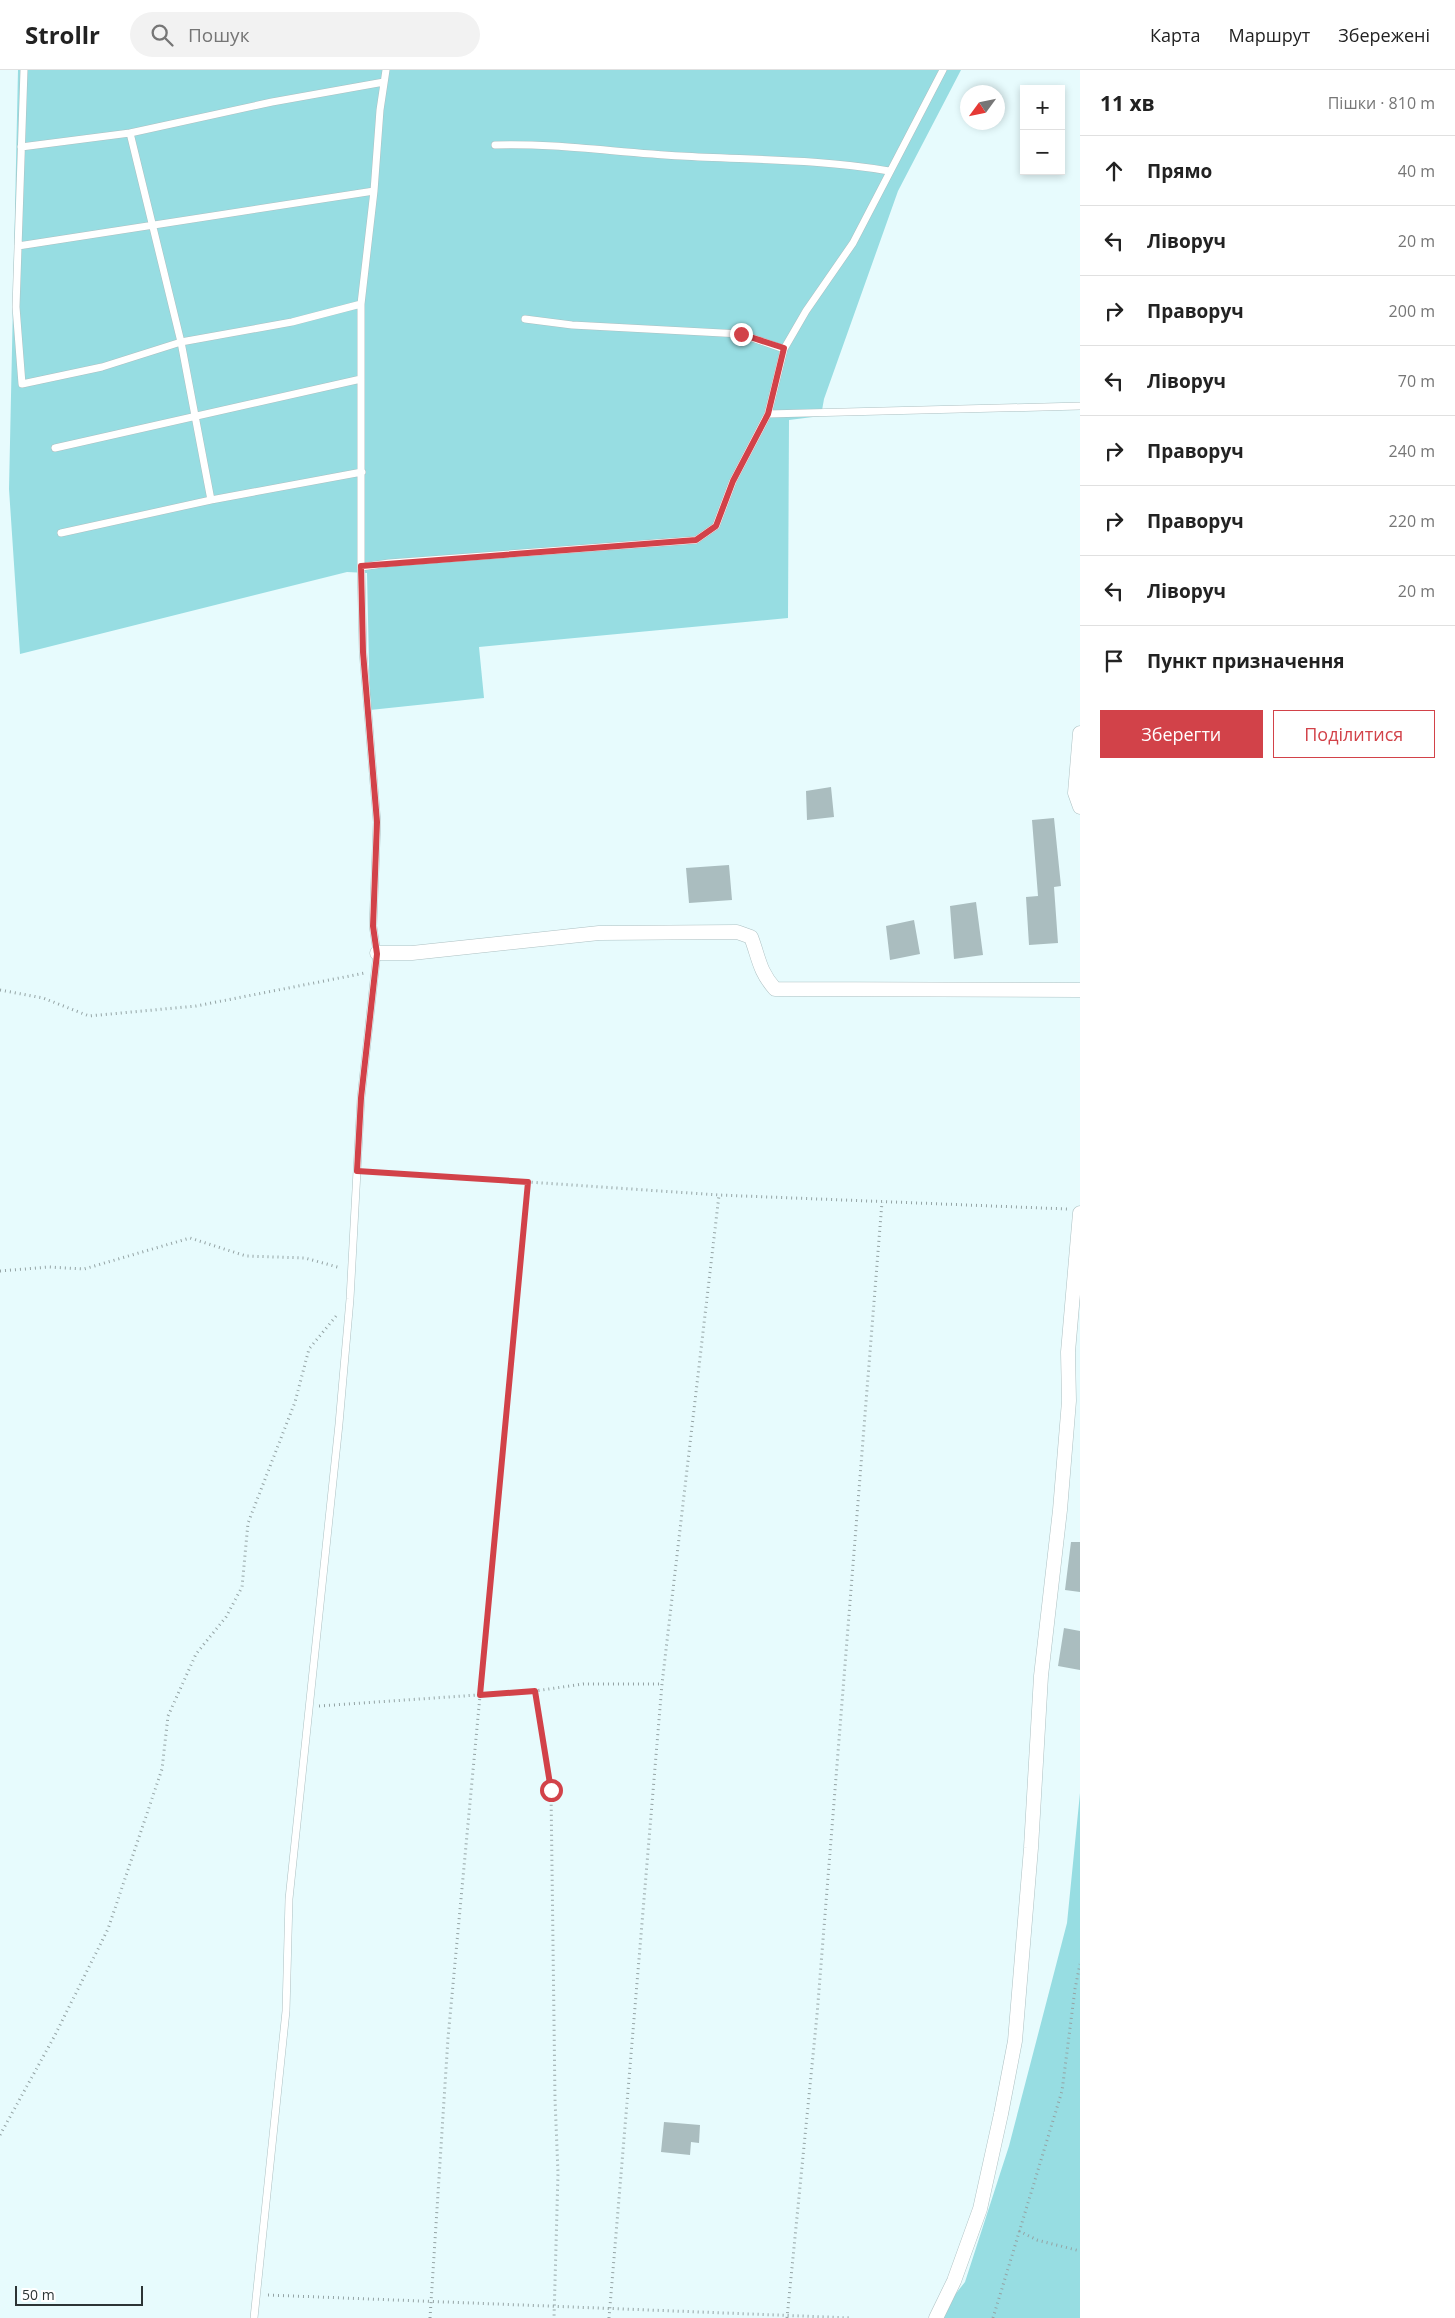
<!DOCTYPE html>
<html lang="uk">
<head>
<meta charset="utf-8">
<style>
	:root { --surface:#fff; --page:#f2f2f2; --text:#222; --muted:#767676; --line:#e0e0e0; --accent:#d24249 }
	body { margin:0; font-family:"Open Sans",sans-serif; background:var(--page); color:var(--text) }
	.controls { position:absolute; right:15px; top:15px; display:grid; overflow:hidden; border-radius:0px; box-shadow:0 2px 8px #0003 }
	.controls button { width:45px; height:45px; display:grid; place-items:center; padding:0; border:0; border-bottom:1px solid var(--line); background:var(--surface); color:var(--text); font:25px sans-serif }
	.compass { position:absolute; left:960px; top:15px; width:45px; height:45px; border-radius:50%; background:var(--surface); box-shadow:0 2px 8px #0003; rotate:237deg }
	.scale { position:absolute; left:15px; bottom:12px; width:128px; box-sizing:border-box; padding-left:5px; border:2px solid #2c3435; border-top:0; font-size:14px; line-height:18px; white-space:nowrap; color:#2c3435; -webkit-text-stroke:4px #fff; paint-order:stroke }
	.stop { position:absolute; width:15px; height:15px; margin:-11px; border:4px solid #d24249; border-radius:50%; background:#fff }
	.stop.end { background:#d24249; border-color:#fff; box-shadow:0 1px 5px #0008 }
	.list { margin:0; padding:0; list-style:none }
	h2 { display:flex; justify-content:space-between; align-items:center; height:65px; margin:0; padding:0 20px; font-size:21px }
	h2 small { font-size:16px; font-weight:400; color:var(--muted) }
	.list li { display:grid; grid-template-columns:32px 1fr auto; gap:15px; align-items:center; box-sizing:border-box; height:70px; padding:0 20px; border-top:1px solid var(--line) }
	.list b { display:block; font-size:19px; white-space:nowrap }
	.list em { font-size:16px; font-style:normal; color:var(--muted) }
	.actions { display:flex; gap:10px; padding:15px 20px }
	.actions a { flex:1; padding:11px 0; border:1px solid var(--accent); border-radius:0px; text-align:center; font-size:18px; color:var(--accent) }
	.actions .main { background:var(--accent); color:#fff }
	.icon { flex:none; width:28px; height:28px; fill:none; stroke:currentColor; stroke-width:2; stroke-linecap:round; stroke-linejoin:round }
	.map { position:relative; flex:none; width:1080px; height:2248px; overflow:hidden }
	header { display:flex; align-items:center; gap:30px; box-sizing:border-box; height:70px; padding:0 25px; background:var(--surface); border-bottom:1px solid var(--line) }
	header strong { font-size:24px }
	nav { display:flex; gap:28px; margin-inline-start:auto; font-size:18px }
	.search { width:350px; height:45px; background:var(--page); display:flex; align-items:center; gap:12px; box-sizing:border-box; padding:0 18px; border-radius:28px; color:var(--muted); font-size:19px }
	main { display:flex }
	aside { flex:1; background:var(--surface) }
	.map>svg:first-child { display:block }
	.green { fill:#97dde2 }
	.building { fill:#aabdbf }
	.lines { fill:none; stroke-linecap:round; stroke-linejoin:round }
	.lane-casing { stroke:#adc0c2; stroke-width:8 }
	.street-casing { stroke:#adc0c2; stroke-width:15 }
	.path { stroke:#94a3a4; stroke-width:3; stroke-dasharray:1 4; stroke-linecap:butt }
	.lane { stroke:#fff; stroke-width:7 }
	.street { stroke:#fff; stroke-width:14 }
	.route { stroke:#d24249; stroke-width:6 }
</style>
</head>
<body>
<header>
<strong>Strollr</strong>
<div class="search"><svg class="icon" aria-label="search" viewBox="0 0 24 24"><circle cx="10" cy="10" r="6"/><path d="M15 15l6 6"/></svg>Пошук</div>
<nav><a>Карта</a><a>Маршрут</a><a>Збережені</a></nav>
</header>
<main>
<div class="map">
<svg width="1080" height="2248" viewBox="0 0 1080 2248">
	<rect width="100%" height="100%" fill="#e7fbfd"/>
	<path class="green" d="M 18,0 L 961,0 L 898,121 L 824,329 L 821,346 L 789,350 L 788,548 L 479,577 L 484,628 L 370,640 L 367,503 L 347,502 L 20,584 L 9,419 Z
		M 1080,1723 L 1080,2248 L 940,2248 L 942,2241 L 965,2212 L 1009,2076 L 1067,1853 Z"/>
	<path class="building" d="M 831,717 L 834,747 L 807,750 L 806,721 Z
		M 1054,748 L 1061,816 L 1054,817 L 1058,873 L 1029,875 L 1026,827 L 1038,826 L 1032,750 Z
		M 729,795 L 732,830 L 689,833 L 686,798 Z
		M 976,832 L 983,885 L 954,889 L 950,836 Z
		M 914,850 L 920,884 L 890,890 L 886,856 Z
		M 1071,1472 L 1080,1472 L 1080,1522 L 1065,1520 Z
		M 1064,1558 L 1080,1561 L 1080,1600 L 1058,1596 Z
		M 664,2052 L 700,2055 L 699,2073 L 691,2072 L 690,2085 L 661,2082 Z"/>
	<g class="lines">
		<defs>
			<path id="lane" d="M 24,0 L 16,237 L 22,314 L 102,297 L 181,272 L 292,252 L 361,234
				M 130,63 L 181,272 L 211,430
				M 495,75 C 557,73 619,83 681,86 C 750,90 821,89 889,101
				M 21,77 L 130,63 L 272,32 L 384,12
				M 18,176 L 374,121
				M 784,279 L 806,241 L 853,173 L 943,0
				M 768,344 L 1080,336
				M 55,378 L 361,309
				M 61,463 L 211,430 L 362,402
				M 361,497 L 361,234 L 374,121 L 380,40 L 386,0
				M 254,2248 L 286,1941 L 289,1829 L 339,1354 L 350,1229 L 361,1028 L 377,883 L 373,856 L 377,752 L 363,582 L 361,497 L 389,493 L 696,470 L 716,456 L 733,411 L 768,344 L 784,279 L 741,264 L 572,255 L 525,249"/>
			<path id="street" d="M 1080,663 L 1075,723 L 1080,737
				M 377,883 L 412,883 L 599,863 L 737,862 L 751,867 C 759,888 759,901 775,919 L 1080,920
				M 936,2248 L 954,2211 L 980,2139 L 1001,2044 L 1015,1971 L 1031,1778 L 1041,1606 L 1060,1440 L 1069,1331 L 1068,1282 L 1080,1143"/>
		</defs>
		<use href="#lane" class="lane-casing"/>
		<use href="#street" class="street-casing"/>
		<path class="path" d="M 0,920 L 43,928 L 89,946 L 196,936 L 365,903
			M 367,1101 L 719,1125 L 1067,1139
			M 0,1201 L 49,1197 L 84,1199 L 190,1168 L 246,1186 L 305,1188 L 341,1198
			M 535,1621 L 551,1720 L 555,2029 L 558,2103 L 554,2248
			M 319,1636 L 535,1621 L 583,1614 L 662,1614
			M 0,2065 L 54,1967 L 108,1859 L 162,1699 L 168,1646 L 196,1584 L 226,1547 L 242,1517 L 248,1453 L 295,1332 L 309,1279 L 337,1245
			M 1019,2161 L 1037,2170 L 1080,2181
			M 268,2225 L 852,2248
			M 430,2248 L 448,1968 L 528,1112
			M 609,2248 L 662,1614 L 719,1125
			M 787,2248 L 817,1945 L 882,1132
			M 993,2248 L 1062,2021 L 1075,1919 L 1080,1894"/>
		<use href="#lane" class="lane"/>
		<use href="#street" class="street"/>
	</g>
	<g class="lines">
		<path class="route" d="M 551,1720 L 535,1621 L 480,1625 L 528,1112 L 357,1101 L 361,1028 L 377,884 L 373,856 L 377,752 L 363,582 L 361,496 L 696,470 L 716,456 L 733,411 L 768,344 L 784,278 L 741,264"/>
	</g>
</svg>
<div class="controls">
<button>+</button>
<button>−</button>
</div>
<svg class="compass" viewBox="-18 -18 36 36"><path d="M0-13l5 13h-10z" fill="#e53935"/><path d="M0 13l5-13h-10z" fill="#767676"/></svg>
<div class="scale">50 m</div>
<div class="stop" style="left:551px;top:1720px"></div>
<div class="stop end" style="left:741px;top:264px"></div>
</div>
<aside>
<h2>11 хв<small>Пішки · 810 m</small></h2>
<ul class="list">
<li><svg class="icon" aria-label="ahead" viewBox="0 0 24 24"><path d="M12 20V5M6 11l6-6 6 6"/></svg><div><b>Прямо</b></div><em>40 m</em></li>
<li><svg class="icon" aria-label="left" viewBox="0 0 24 24"><path d="M17 20v-9H6M10 6l-5 5 5 5"/></svg><div><b>Ліворуч</b></div><em>20 m</em></li>
<li><svg class="icon" aria-label="right" viewBox="0 0 24 24"><path d="M7 20v-9h11M14 6l5 5-5 5"/></svg><div><b>Праворуч</b></div><em>200 m</em></li>
<li><svg class="icon" aria-label="left" viewBox="0 0 24 24"><path d="M17 20v-9H6M10 6l-5 5 5 5"/></svg><div><b>Ліворуч</b></div><em>70 m</em></li>
<li><svg class="icon" aria-label="right" viewBox="0 0 24 24"><path d="M7 20v-9h11M14 6l5 5-5 5"/></svg><div><b>Праворуч</b></div><em>240 m</em></li>
<li><svg class="icon" aria-label="right" viewBox="0 0 24 24"><path d="M7 20v-9h11M14 6l5 5-5 5"/></svg><div><b>Праворуч</b></div><em>220 m</em></li>
<li><svg class="icon" aria-label="left" viewBox="0 0 24 24"><path d="M17 20v-9H6M10 6l-5 5 5 5"/></svg><div><b>Ліворуч</b></div><em>20 m</em></li>
<li><svg class="icon" aria-label="arrive" viewBox="0 0 24 24"><path d="M6 21V4h12l-3 4 3 4H6"/></svg><div><b>Пункт призначення</b></div></li>
</ul>
<div class="actions"><a class="main">Зберегти</a><a>Поділитися</a></div>
</aside>
</main>
</body>
</html>
